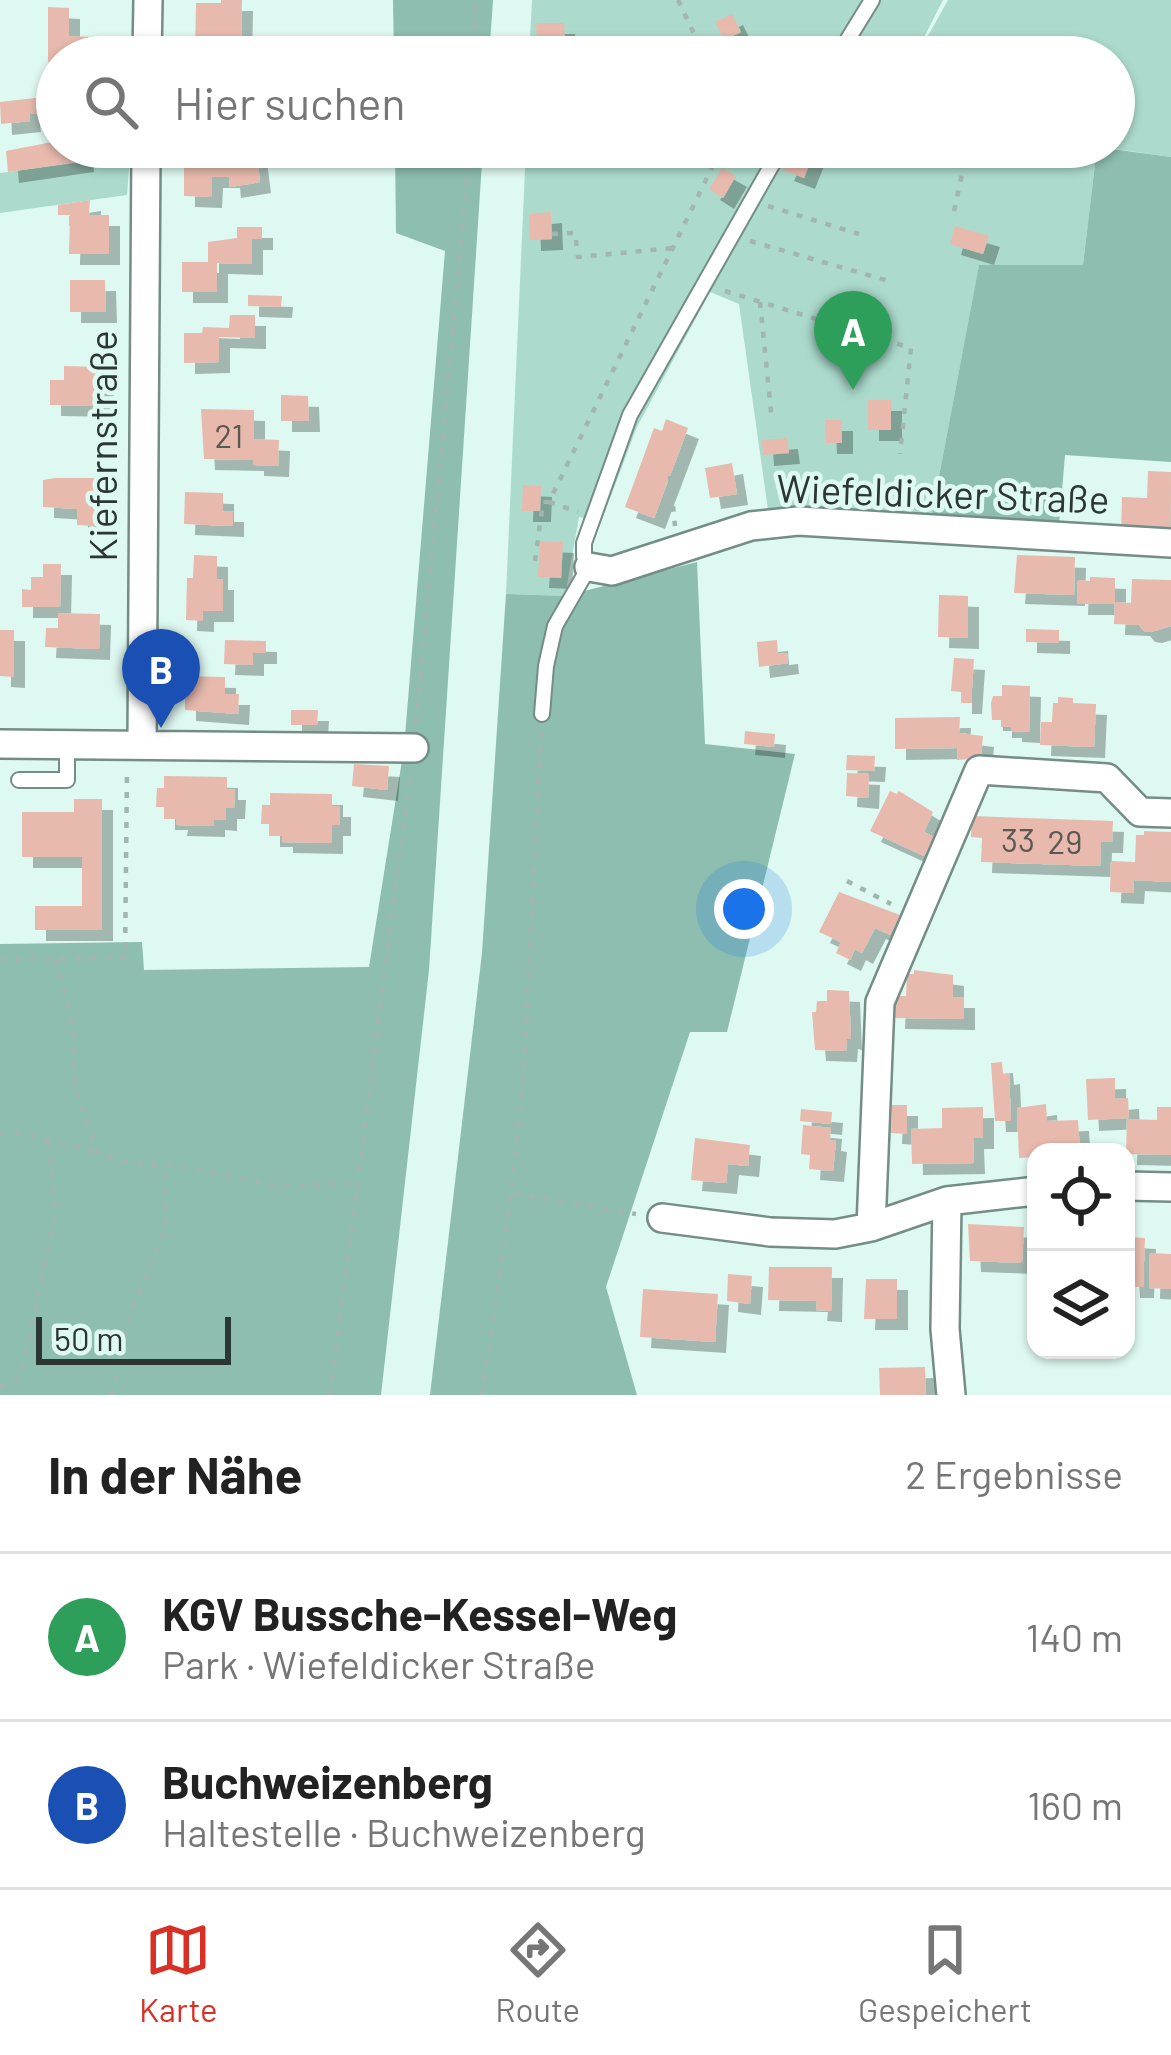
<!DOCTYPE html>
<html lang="de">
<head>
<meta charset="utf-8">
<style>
	:root { --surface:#fff; --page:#f6f6f6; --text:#222; --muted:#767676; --line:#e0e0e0; --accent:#d93025 }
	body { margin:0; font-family:Barlow,sans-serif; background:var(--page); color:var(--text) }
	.controls { position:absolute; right:36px; bottom:36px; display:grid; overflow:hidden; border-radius:24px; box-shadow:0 3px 9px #0004 }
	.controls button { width:108px; height:108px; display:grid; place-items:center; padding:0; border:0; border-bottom:3px solid var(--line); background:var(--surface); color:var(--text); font:60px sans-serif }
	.scale { position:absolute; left:36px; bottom:30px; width:195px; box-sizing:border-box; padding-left:12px; border:6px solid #2c3633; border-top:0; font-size:33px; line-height:42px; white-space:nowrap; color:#2c3633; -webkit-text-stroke:9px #def9f1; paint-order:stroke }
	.you { position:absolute; left:744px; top:909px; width:42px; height:42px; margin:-30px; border:9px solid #fff; border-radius:50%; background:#1a73e8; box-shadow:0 0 0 18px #1a73e833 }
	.badge { display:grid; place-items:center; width:78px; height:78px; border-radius:50%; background:var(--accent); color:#fff; font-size:39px; font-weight:700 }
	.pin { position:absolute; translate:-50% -99px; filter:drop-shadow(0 3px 6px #0008) }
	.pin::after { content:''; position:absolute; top:63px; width:42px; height:36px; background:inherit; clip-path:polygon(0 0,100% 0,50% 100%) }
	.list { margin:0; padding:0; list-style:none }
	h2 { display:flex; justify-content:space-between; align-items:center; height:156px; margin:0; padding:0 48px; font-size:51px }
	h2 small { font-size:39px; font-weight:400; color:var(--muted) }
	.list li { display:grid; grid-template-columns:78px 1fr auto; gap:36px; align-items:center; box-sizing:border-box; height:168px; padding:0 48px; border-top:3px solid var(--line) }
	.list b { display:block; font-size:45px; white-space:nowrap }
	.list p { margin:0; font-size:39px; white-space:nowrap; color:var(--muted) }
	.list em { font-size:39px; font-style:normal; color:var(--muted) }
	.icon { flex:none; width:66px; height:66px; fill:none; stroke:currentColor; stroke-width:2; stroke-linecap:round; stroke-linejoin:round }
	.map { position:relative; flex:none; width:1171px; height:1395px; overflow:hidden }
	.search { position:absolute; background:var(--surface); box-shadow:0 3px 9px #0004; left:36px; right:36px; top:36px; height:132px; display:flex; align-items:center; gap:30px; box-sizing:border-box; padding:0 42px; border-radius:66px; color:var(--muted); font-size:45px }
	.sheet { height:492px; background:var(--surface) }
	nav { display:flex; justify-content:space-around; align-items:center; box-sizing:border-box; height:168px; border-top:3px solid var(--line); background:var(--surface); font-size:33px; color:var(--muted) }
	nav a { display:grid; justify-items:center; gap:6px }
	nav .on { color:var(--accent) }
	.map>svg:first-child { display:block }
	.green { fill:#acdbcd }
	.forest { fill:#8dbeb0 }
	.building { fill:#e7baad; filter:url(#shadow) }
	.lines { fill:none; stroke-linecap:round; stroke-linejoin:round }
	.service-casing { stroke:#748d86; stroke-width:18 }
	.minor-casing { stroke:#748d86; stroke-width:32 }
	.path { stroke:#a1b6af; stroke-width:4.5; stroke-dasharray:6 9; stroke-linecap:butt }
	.service { stroke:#fff; stroke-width:14 }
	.minor { stroke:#fff; stroke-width:27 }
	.labels { text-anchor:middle; stroke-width:9; stroke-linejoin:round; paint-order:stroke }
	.number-label { font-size:33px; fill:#5b5752 }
	.street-label { font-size:39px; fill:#2c3633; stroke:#def9f1 }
</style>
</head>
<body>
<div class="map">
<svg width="1171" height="1395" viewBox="0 0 1171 1395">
	<defs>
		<filter id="shadow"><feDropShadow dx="11" dy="11" stdDeviation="0" flood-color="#0004"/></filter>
	</defs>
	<rect width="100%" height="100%" fill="#def9f1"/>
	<path class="green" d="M 532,0 L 943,0 L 914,57 L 529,57 Z
		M 948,0 L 1171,0 L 1171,157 L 1101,147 L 1114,147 L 1114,57 L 916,57 Z
		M 526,147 L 1097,147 L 1083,265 L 979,266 L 931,519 L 768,510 L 739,304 L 710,292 L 637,427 L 601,522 L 579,517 L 565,596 L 506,594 Z
		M 130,156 L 127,195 L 0,213 L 0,173 Z"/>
	<path class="forest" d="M 393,0 L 493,0 L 489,57 L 394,57 Z
		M 395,147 L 483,147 L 429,970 L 381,1395 L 0,1395 L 0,944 L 142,942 L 144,970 L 369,967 L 404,748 L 445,251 L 396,233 Z
		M 1097,147 L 1171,157 L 1171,462 L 1065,455 L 1059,525 L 931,519 L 979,265 L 1083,265 Z
		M 697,562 L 705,744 L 795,754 L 727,1032 L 690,1032 L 606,1287 L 637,1395 L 430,1395 L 482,953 L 506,594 L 565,596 Z"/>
	<path class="building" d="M 221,0 L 242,0 L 241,50 L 252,50 L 252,57 L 217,57 L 217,50 L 195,50 L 196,3 L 221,3 Z
		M 48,7 L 69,8 L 69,36 L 92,37 L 91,57 L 57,57 L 57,62 L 48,62 Z
		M 732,14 L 741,32 L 724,40 L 715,22 Z
		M 536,23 L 564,23 L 565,39 L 537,40 Z
		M 52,96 L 52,113 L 29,114 L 30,121 L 1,124 L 0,102 Z
		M 57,141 L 57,147 L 82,147 L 83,161 L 8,172 L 6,151 Z
		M 219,147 L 266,147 L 256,151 L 260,182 L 230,187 L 229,177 L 212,177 L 211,197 L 184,196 L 184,162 L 220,162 Z
		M 794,147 L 815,150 L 804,178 L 783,170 Z
		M 722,168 L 736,176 L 723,198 L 709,189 Z
		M 90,200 L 89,215 L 109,215 L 109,254 L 69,254 L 70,215 L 58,215 L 58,205 Z
		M 551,212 L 552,239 L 530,240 L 529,214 Z
		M 955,226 L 989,236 L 983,254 L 950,244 Z
		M 237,227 L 262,227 L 262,239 L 252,239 L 252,264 L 217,263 L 217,292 L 182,292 L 182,262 L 208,262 L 208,242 L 237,238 Z
		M 70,280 L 105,280 L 106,312 L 70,312 Z
		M 248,295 L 282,296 L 281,307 L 248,306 Z
		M 230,315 L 255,315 L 255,338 L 219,337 L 219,362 L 184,363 L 184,333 L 202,333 L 203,327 L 229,328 Z
		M 64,366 L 103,367 L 102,406 L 50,405 L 50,380 L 64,380 Z
		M 281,395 L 308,396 L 309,421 L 281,421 Z
		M 868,400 L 891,400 L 891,430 L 868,430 Z
		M 201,409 L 254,410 L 254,439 L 279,440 L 278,466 L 253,465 L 253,460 L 204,459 Z
		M 666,419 L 688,428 L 654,518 L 625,507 L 654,428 L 662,431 Z
		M 825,420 L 842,420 L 842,443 L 826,443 Z
		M 787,438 L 789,453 L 763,455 L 762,440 Z
		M 732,463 L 737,494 L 710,498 L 705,468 Z
		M 1148,471 L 1171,472 L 1170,534 L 1121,533 L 1122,497 L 1147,498 Z
		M 55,478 L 102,478 L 97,526 L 77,525 L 77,509 L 43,507 L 43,480 Z
		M 523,485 L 541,486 L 540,511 L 522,511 Z
		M 185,492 L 223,493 L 223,511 L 233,511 L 233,526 L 184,524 Z
		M 540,541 L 563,542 L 561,578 L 538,577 Z
		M 194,555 L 217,556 L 217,579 L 223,579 L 223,611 L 203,611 L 203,621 L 186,620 L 187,578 L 193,578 Z
		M 1017,555 L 1075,557 L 1074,595 L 1014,593 Z
		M 43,564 L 61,564 L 60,607 L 22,607 L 22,589 L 31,590 L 31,577 L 43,577 Z
		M 1090,577 L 1115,578 L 1115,604 L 1077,604 L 1078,580 L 1090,581 Z
		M 1132,579 L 1171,580 L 1171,626 L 1151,632 L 1144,631 L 1139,625 L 1114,624 L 1115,602 L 1131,603 Z
		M 939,595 L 968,596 L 968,638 L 938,637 Z
		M 58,613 L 100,614 L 99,649 L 45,647 L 46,628 L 58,628 Z
		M 1026,629 L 1059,630 L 1059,643 L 1026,642 Z
		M 0,630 L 14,630 L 14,677 L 0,676 Z
		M 225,640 L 266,641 L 266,653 L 253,653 L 253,665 L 224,664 Z
		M 777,640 L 778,654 L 787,653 L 788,663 L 759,667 L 757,642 Z
		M 954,658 L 974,659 L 971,703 L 961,703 L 961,692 L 951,691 Z
		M 185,676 L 225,677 L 225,694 L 239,694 L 238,714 L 185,710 Z
		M 1002,685 L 1030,686 L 1029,732 L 1011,731 L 1011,727 L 1001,727 L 1001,720 L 992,720 L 991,703 L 993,696 L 1002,696 Z
		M 1058,697 L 1073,698 L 1073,703 L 1096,704 L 1094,747 L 1040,745 L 1041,722 L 1052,722 L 1053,703 L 1058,703 Z
		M 291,710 L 318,710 L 317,725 L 291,725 Z
		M 960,717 L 959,733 L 983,736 L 981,758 L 957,760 L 957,748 L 895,749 L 895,718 Z
		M 745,731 L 775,734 L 774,747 L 744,744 Z
		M 847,755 L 875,756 L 874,771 L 846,770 Z
		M 354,764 L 389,766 L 387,790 L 352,786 Z
		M 847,773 L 869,774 L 868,798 L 846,796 Z
		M 164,776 L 227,777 L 227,789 L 235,789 L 234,808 L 226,808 L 226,820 L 214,819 L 214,826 L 176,825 L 177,819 L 164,819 L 164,807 L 156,807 L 157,788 L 164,788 Z
		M 890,791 L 897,794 L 899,791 L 933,812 L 924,832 L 934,837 L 924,856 L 870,831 Z
		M 270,793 L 332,794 L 332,806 L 340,806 L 340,825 L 332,825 L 332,843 L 282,842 L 282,836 L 269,836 L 269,824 L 261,824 L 262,805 L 270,805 Z
		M 74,799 L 102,799 L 102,930 L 35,930 L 35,906 L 82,906 L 82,857 L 22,857 L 22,812 L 74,812 Z
		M 972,816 L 1113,821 L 1112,842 L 1101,842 L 1100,866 L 981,862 L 982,838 L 971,837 Z
		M 1144,831 L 1171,832 L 1171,882 L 1134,880 L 1133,893 L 1110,892 L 1111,861 L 1135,862 L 1136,835 L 1144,835 Z
		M 839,892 L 900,915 L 890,935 L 875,928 L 862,953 L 855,949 L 850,960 L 836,953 L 841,942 L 819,932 Z
		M 914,970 L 953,975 L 953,997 L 964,997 L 964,1019 L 894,1018 L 895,996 L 906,996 L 907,974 L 914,974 Z
		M 827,990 L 849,991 L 851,1039 L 847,1038 L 846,1051 L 815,1050 L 812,1012 L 816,1012 L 817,1001 L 827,1001 Z
		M 1002,1062 L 1003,1074 L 1009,1073 L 1011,1121 L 995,1121 L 991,1063 Z
		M 1115,1078 L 1115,1099 L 1128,1098 L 1129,1118 L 1088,1120 L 1086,1079 Z
		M 1046,1104 L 1047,1121 L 1078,1120 L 1080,1152 L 1036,1152 L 1036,1157 L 1019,1158 L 1017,1108 Z
		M 892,1105 L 907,1105 L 907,1134 L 891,1133 Z
		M 983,1107 L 983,1138 L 973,1138 L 974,1163 L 912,1164 L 911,1129 L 942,1128 L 942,1108 Z
		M 1157,1107 L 1171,1107 L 1171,1155 L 1126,1154 L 1127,1119 L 1157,1120 Z
		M 801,1109 L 832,1112 L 831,1124 L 800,1121 Z
		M 803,1125 L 831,1128 L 830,1140 L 836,1141 L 833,1171 L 809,1169 L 810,1155 L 801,1154 Z
		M 695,1138 L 750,1145 L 748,1166 L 728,1164 L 726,1183 L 691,1180 Z
		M 968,1224 L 1024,1227 L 1022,1263 L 970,1261 Z
		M 1126,1237 L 1145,1238 L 1143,1287 L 1129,1287 Z
		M 1150,1253 L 1171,1254 L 1171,1289 L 1149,1288 Z
		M 769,1267 L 832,1267 L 831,1311 L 816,1310 L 817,1301 L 768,1300 Z
		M 728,1274 L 752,1276 L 750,1304 L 727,1301 Z
		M 866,1279 L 897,1279 L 897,1319 L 864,1319 Z
		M 643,1289 L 718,1294 L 715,1342 L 640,1337 Z
		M 925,1367 L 926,1395 L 880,1395 L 879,1368 Z"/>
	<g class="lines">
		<defs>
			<path id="service" d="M 837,57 L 872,0
				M 542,714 L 546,666 L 555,626 L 589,567 L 584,556 L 584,543 L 630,415 L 782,147
				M 19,780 L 67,780 L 67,744"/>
			<path id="minor" d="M 147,57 L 148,0
				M 589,567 L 612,571 L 751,526 L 798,521 L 1171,543
				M 0,744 L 414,748
				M 142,745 L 146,147
				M 1126,1186 L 1171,1187
				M 947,1201 L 945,1329 L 951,1395
				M 662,1218 L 770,1232 L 835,1234 L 871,1227 L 947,1201 L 1036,1191
				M 871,1227 L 880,1002 L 979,770 L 1107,778 L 1140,812 L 1171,813"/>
		</defs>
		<use href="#service" class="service-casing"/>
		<use href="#minor" class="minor-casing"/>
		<path class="path" d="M 678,0 L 705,57
			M 566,52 L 698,41
			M 474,57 L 475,0
			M 923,147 L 1043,157
			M 768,206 L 859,234
			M 954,211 L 967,151
			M 552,234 L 575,233 L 578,257 L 673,248
			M 750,241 L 889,281
			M 725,291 L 911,348 L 900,454
			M 760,302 L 772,421
			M 670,476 L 675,526
			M 549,502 L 578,512
			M 535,561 L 543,502 L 549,502 L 722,147
			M 416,723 L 470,147
			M 541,732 L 523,1085 L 511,1193 L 636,1214
			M 847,881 L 891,904
			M 0,959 L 125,958 L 127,770
			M 56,959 L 72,1022 L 75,1086 L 97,1152 L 119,1161 L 190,1168 L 277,1186 L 355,1183
			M 0,1133 L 21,1133 L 97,1152
			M 0,1387 L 16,1380 L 22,1369 L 56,1211 L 48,1138
			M 111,1395 L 130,1314 L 166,1228 L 166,1168
			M 330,1395 L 410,776
			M 482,1395 L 511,1193"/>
		<use href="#service" class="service"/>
		<use href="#minor" class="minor"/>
	</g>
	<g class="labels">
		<g class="number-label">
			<text x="229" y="448">21</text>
			<text x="1018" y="852">33</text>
			<text x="1065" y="854">29</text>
		</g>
		<g class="street-label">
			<text transform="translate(103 446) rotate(-90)" y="14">Kiefernstraße</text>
			<text transform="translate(943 494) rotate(2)" y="14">Wiefeldicker Straße</text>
		</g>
	</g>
</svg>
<div class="controls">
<button><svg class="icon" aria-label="locate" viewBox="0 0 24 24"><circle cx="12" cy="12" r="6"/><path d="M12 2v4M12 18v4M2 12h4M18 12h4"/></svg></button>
<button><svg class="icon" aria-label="layers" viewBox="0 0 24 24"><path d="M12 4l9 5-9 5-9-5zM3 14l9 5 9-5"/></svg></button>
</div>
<div class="scale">50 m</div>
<div class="you"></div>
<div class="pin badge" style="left:853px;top:390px;background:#2e9e5b">A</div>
<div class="pin badge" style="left:161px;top:728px;background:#1a4fb4">B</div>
<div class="search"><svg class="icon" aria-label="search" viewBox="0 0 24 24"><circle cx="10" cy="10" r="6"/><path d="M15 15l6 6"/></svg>Hier suchen</div>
</div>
<section class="sheet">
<h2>In der Nähe<small>2 Ergebnisse</small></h2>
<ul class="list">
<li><span class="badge" style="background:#2e9e5b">A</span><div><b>KGV Bussche-Kessel-Weg</b><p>Park · Wiefeldicker Straße</p></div><em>140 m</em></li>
<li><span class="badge" style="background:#1a4fb4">B</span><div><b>Buchweizenberg</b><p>Haltestelle · Buchweizenberg</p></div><em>160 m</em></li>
</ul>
</section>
<nav>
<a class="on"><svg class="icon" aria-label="map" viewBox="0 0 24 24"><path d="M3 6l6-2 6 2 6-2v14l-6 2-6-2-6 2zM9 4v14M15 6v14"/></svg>Karte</a>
<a><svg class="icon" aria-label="directions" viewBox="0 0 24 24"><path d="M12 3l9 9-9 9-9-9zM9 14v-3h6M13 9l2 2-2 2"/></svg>Route</a>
<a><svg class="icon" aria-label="saved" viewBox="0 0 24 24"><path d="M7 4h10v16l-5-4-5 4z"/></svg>Gespeichert</a>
</nav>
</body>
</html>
